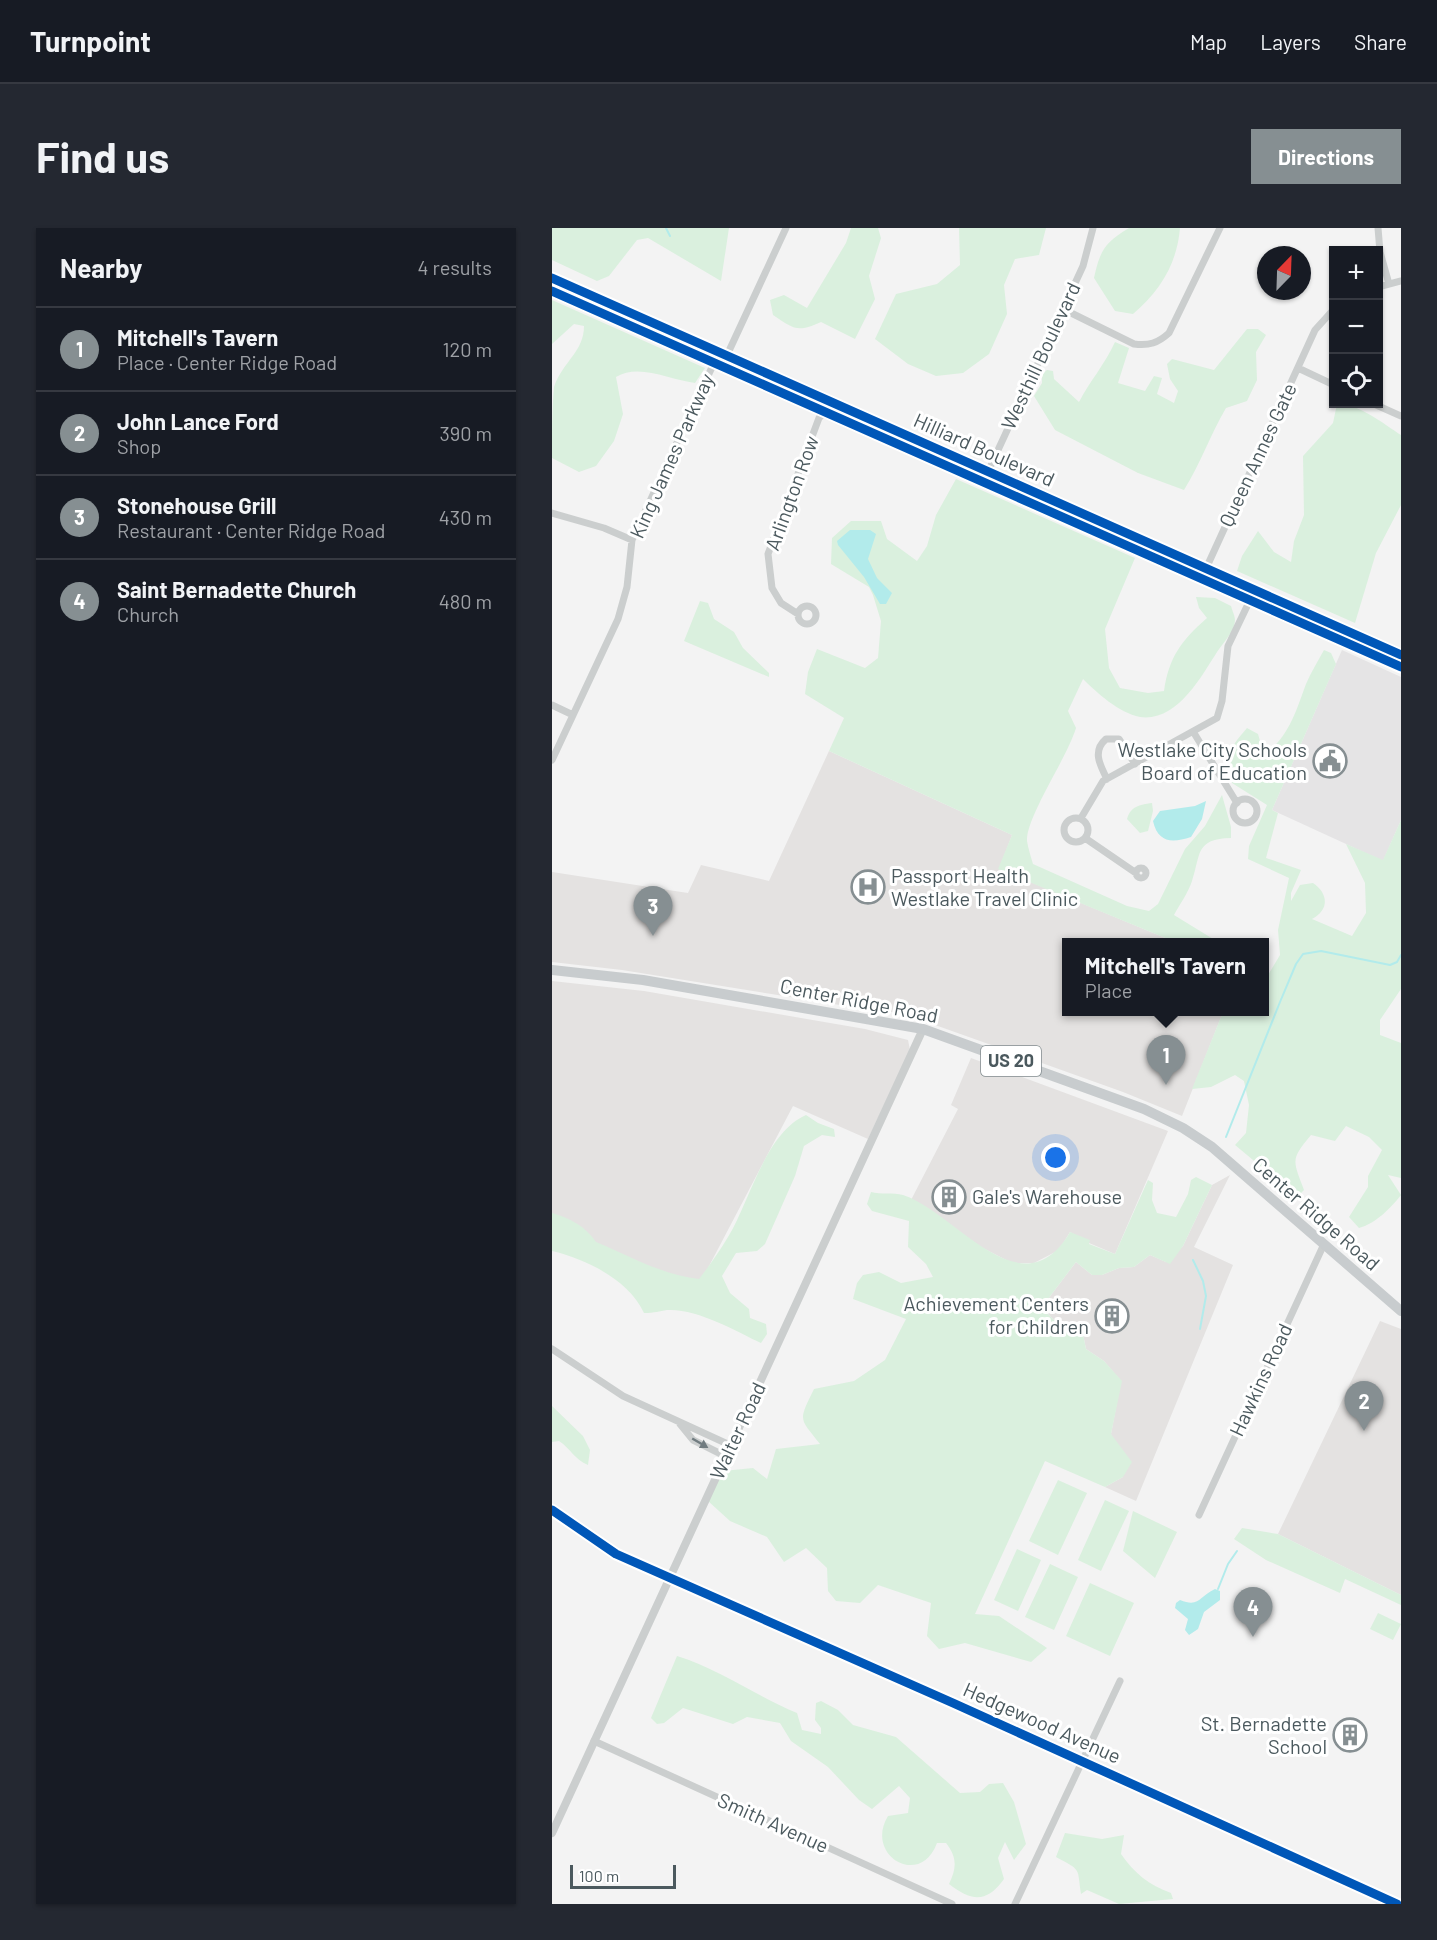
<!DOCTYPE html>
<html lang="en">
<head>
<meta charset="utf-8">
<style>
	:root { --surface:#171b24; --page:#242831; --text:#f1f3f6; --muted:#9ea1a6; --line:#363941; --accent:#868f92 }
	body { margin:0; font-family:Barlow,sans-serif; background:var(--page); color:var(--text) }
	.controls { position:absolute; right:18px; top:18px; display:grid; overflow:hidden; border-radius:0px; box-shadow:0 2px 4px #0004 }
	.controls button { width:54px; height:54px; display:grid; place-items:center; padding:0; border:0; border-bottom:2px solid var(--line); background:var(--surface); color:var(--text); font:30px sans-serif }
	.compass { position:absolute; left:705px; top:18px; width:54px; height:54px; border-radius:50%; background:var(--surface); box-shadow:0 2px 4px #0004; rotate:23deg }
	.scale { position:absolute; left:18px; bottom:15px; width:106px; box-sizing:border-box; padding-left:6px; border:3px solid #4b595e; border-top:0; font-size:16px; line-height:21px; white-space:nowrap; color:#4b595e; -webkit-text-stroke:4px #fff; paint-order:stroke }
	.you { position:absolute; left:504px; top:930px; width:21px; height:21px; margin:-15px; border:4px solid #fff; border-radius:50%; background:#1a73e8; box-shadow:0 0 0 9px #1a73e833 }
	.badge { display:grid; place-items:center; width:39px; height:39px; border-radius:50%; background:var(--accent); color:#fff; font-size:20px; font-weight:700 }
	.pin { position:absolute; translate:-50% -50px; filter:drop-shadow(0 2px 3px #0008) }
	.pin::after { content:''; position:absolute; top:32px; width:21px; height:18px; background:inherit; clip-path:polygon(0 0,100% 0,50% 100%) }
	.popup { position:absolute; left:510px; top:710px; width:207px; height:78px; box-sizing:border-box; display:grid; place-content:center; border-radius:0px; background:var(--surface); filter:drop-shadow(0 2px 4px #0005); font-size:20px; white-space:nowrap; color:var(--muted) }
	.popup b { font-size:22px; color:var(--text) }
	.popup::after { content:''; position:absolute; left:50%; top:100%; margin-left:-12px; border:12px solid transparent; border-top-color:var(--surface) }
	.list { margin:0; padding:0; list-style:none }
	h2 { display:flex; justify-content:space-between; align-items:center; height:78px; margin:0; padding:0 24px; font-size:26px }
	h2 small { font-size:20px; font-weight:400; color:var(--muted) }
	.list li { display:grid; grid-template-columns:39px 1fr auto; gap:18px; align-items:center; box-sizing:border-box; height:84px; padding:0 24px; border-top:2px solid var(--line) }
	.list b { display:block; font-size:22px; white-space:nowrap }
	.list p { margin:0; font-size:20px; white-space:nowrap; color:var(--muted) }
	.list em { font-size:20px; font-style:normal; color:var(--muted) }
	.icon { flex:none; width:33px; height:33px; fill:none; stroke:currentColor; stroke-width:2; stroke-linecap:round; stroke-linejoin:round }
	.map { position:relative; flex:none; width:849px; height:1676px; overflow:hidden; border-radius:0px }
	header { display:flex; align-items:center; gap:36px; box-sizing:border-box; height:84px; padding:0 30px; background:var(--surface); border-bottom:2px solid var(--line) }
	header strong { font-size:28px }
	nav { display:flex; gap:33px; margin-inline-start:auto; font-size:21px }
	.intro { display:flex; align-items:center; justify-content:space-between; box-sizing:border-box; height:144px; padding:0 36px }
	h1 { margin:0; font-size:42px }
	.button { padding:15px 27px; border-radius:0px; background:var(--accent); color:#fff; font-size:21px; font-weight:700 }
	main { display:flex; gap:36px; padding:0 36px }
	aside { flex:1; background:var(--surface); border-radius:0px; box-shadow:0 2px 4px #0004 }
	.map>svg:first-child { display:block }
	.commercial { fill:#e4e2e1 }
	.education { fill:#e5e4e5 }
	.green { fill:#daf0de }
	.water { fill:#b2ebeb }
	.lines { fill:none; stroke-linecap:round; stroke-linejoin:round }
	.stream { stroke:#b2ebeb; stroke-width:2 }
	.minor { stroke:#cbcece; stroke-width:7 }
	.tertiary { stroke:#cbcece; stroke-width:8 }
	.secondary { stroke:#cbced0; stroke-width:9 }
	.primary { stroke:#c8ccce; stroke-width:10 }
	.cycleway-casing { stroke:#fff; stroke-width:13 }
	.cycleway { stroke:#0057b8; stroke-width:9 }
	.oneway { fill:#717c80 }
	.labels { text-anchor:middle; stroke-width:6; stroke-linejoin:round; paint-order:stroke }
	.shield { fill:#fff; stroke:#818b8e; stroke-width:1.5 }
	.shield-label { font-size:18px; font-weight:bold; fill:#4b595e }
	.street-label { font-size:20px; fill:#4b595e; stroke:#fff }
	.poi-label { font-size:20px; fill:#4b595e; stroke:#fff; text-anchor:end }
</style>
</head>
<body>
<header>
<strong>Turnpoint</strong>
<nav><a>Map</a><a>Layers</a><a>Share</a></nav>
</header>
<div class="intro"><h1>Find us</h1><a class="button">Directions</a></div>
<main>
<aside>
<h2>Nearby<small>4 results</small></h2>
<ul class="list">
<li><span class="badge">1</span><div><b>Mitchell's Tavern</b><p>Place · Center Ridge Road</p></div><em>120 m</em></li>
<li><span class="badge">2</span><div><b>John Lance Ford</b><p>Shop</p></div><em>390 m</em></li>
<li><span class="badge">3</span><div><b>Stonehouse Grill</b><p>Restaurant · Center Ridge Road</p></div><em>430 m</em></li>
<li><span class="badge">4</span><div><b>Saint Bernadette Church</b><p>Church</p></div><em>480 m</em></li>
</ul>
</aside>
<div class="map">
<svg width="849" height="1676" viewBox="0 0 849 1676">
	<rect width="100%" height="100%" fill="#f3f3f3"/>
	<path class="commercial" d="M 277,523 L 460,607 L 447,641 L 623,714 L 515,714 L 515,784 L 671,784 L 630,888 L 571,864 L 355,787 L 301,776 L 294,778 L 70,742 L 0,734 L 0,644 L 136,665 L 149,637 L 217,653 Z
		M 0,753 L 92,763 L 313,801 L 356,812 L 358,822 L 316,911 L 241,878 L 145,1061 L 0,1000 Z
		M 419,830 L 616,903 L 563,1026 L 537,1015 L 518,1004 L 507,1022 L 482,1035 L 460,1035 L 423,1016 L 359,972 L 406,881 L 399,877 Z
		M 678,947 L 642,1019 L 681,1037 L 584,1273 L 553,1259 L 571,1249 L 559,1206 L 569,1153 L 552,1133 L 534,1121 L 531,1106 L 503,1093 L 494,1084 L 496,1071 L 524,1034 L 540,1047 L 550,1047 L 567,1040 L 582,1039 L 598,1027 L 614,1034 L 631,1018 L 660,957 Z
		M 828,1093 L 849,1101 L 849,1367 L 726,1306 Z"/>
	<path class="education" d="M 790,422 L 849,449 L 849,592 L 831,633 L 720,582 Z"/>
	<path class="green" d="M 0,0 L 177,0 L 169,53 L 96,10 L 85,12 L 57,48 L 45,53 L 0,32 Z
		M 299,0 L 326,0 L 329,10 L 317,48 L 323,71 L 303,111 L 269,94 C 245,105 242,101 221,87 L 218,72 L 232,67 L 255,80 L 294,15 Z
		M 407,0 L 494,0 L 487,27 L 463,31 L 452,57 L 455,86 L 437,126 L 411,145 L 384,148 L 356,136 L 323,111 L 344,66 L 385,56 L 408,37 Z
		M 577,0 L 628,0 C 625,36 608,63 581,86 L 563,83 L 542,50 C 548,23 552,15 577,0 Z
		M 3,56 L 155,123 L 155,125 L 152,126 L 3,60 Z
		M 0,72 L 153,140 L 143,155 C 118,152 87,135 64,149 L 71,186 L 62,213 L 44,238 L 27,244 L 0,230 C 0,208 0,180 2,159 C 11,133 32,124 32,98 L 22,96 L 0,116 Z
		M 695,101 L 706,101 L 714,107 L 704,124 L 705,152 L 695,173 L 674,180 C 658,207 649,235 632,262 L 586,245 L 503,202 L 482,168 L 490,155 L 490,146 L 495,142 L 501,143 L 502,151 L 527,174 C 538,153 553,136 563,114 L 577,120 L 566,155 L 593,163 L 602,148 L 610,150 L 605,166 L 622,175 L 626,163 L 618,151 L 615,136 L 620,131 L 662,142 Z
		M 182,135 L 268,173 L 269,176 L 182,139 Z
		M 785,176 C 806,175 832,196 849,207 L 849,277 L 824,325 L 803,395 L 685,343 L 690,328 L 706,303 L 722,324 L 739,334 L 742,313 L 752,287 L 751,228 L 781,195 Z
		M 291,183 L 424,243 L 425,245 L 421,245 L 290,187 Z
		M 404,251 L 583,330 L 553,401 L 557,440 L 568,460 L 596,465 L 612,463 C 617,429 629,413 655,390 L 647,380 L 644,369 L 663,370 L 679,378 C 680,382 683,388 683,392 C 683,403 671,415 665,424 C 649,449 625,494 588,489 C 567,485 544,464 531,451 L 516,483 L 524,500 C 515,530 474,589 475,613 C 476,620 479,629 481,636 L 575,678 L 597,683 L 606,676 L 633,621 L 653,598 L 670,567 L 679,599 L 679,610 C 643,611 649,626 640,653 C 636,665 628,676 622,687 L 666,714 L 623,714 L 446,641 L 460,607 L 277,523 L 292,490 L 253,466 L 256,444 L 265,421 L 313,440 L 326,430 L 329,393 L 321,367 L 317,359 L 279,336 L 280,310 L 299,293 L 329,293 L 335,311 L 365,333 L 375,318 L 384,287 Z
		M 548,298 L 642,339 L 642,341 L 547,301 Z
		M 662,348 L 801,411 L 801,412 L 660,351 Z
		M 148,373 L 156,375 L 162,391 L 182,404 L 191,420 L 217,445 L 217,449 L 132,413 Z
		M 772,422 L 779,425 L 784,436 L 720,582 L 726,585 L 714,630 L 749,642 L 739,665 L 739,673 L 748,657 L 761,655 C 777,666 777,682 760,691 L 800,708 L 814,685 L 813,655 L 794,616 L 831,632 L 849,592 L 849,761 L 828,792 L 828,807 L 849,815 L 849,950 L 836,947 L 849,967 C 839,980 823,996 807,1000 L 797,989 L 816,959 L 816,948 L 830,922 L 817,909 L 794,898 L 783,913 L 759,907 C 738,932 741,932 752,962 L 742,972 L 713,942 L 683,917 L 694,905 L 697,877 L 692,853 L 683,847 L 659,859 L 640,861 L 671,784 L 713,784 L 713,746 L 716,747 L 728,727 L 726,702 L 737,650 L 696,631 L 697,618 L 715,577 L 680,555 C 672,528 677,521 695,500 L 706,506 L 712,527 C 737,509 744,483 754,456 C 759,444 766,433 772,422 Z
		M 600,575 L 601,583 L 596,603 L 588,605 L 575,591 C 579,578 587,577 600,575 Z
		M 254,887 L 266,895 L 282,901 L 283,909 L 270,907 L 252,918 L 243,948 L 213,1016 L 205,1023 L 184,1025 L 170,1048 L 178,1065 L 197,1081 L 198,1090 L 214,1096 L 215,1106 L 209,1115 C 184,1103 144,1080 115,1082 C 107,1083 103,1085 92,1085 C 77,1052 34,1031 0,1023 L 0,985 C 18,990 33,998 44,1014 C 78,1028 110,1047 147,1051 C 157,1038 167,1024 176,1009 C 198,973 213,905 254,887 Z
		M 644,949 L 660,957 L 631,1018 L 618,1036 L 598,1027 L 582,1039 L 567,1040 L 550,1047 L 540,1047 L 524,1034 L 496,1071 L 494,1084 L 503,1093 L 531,1106 L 534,1121 L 552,1133 L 570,1153 L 559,1206 L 580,1234 L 571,1249 L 553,1259 L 493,1233 L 423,1386 L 447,1388 L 495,1420 L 479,1434 L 413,1415 L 387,1421 L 375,1408 L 379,1375 L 326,1357 L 308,1375 L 284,1373 L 276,1363 L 275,1340 L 254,1320 L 232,1334 L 215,1309 L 178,1293 L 156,1273 L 171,1243 L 201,1240 L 215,1251 L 224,1221 L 268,1216 C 247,1189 246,1194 262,1161 L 302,1153 L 333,1132 L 354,1091 L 301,1071 L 305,1055 L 311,1047 L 327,1044 L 349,1055 L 381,1049 L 374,1036 L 356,1019 L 357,993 L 320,983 L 315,976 L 319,964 C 329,967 341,964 351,967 C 404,984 470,1086 518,1004 L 538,1012 L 537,1016 L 563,1026 L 596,952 L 601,955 L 600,972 L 605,985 L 624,989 L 636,966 L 639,952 Z
		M 0,1178 L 31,1208 L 38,1222 L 36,1237 C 23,1232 19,1221 7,1213 L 0,1214 Z
		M 506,1252 L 535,1265 L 506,1327 L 477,1313 Z
		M 553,1272 L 577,1283 L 549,1343 L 526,1332 Z
		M 581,1283 L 625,1304 L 603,1350 L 571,1323 Z
		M 690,1300 L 726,1306 L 849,1367 L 849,1377 L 793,1351 L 788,1365 L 714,1332 L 682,1311 Z
		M 465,1321 L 489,1332 L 466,1383 L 442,1372 Z
		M 498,1336 L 526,1349 L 502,1402 L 473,1389 Z
		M 538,1355 L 582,1375 L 558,1428 L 514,1408 Z
		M 826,1385 L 849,1396 L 841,1412 L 818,1401 Z
		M 125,1428 C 167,1441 204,1468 245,1485 L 250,1502 L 269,1506 L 269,1500 L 263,1492 L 264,1475 L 269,1473 L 286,1482 L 301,1497 L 344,1509 L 408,1565 L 428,1564 L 437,1556 L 451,1555 L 462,1574 L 474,1616 L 462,1632 L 453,1614 L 446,1630 L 452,1651 C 434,1676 419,1673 397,1656 C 405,1640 405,1629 394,1615 L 385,1615 C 368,1661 312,1627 336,1588 L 356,1585 L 358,1570 L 347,1558 L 320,1581 L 307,1572 L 276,1539 L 239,1513 L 228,1495 L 195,1489 L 181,1496 L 131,1480 L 112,1495 L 105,1496 L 99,1490 Z
		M 513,1605 L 550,1611 L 572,1607 L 569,1626 C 582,1645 597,1657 619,1665 L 621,1671 L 567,1676 L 535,1662 L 529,1666 C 525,1639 530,1643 504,1629 Z"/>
	<path class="water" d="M 298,302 L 318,302 L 324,306 L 316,331 L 325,350 L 340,365 L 334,376 L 328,376 L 312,349 L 286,317 L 285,313 Z
		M 654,573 L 650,591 L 639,609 C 620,615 606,615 601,593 L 608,583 L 643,578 Z
		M 663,1361 L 668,1363 L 668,1372 L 652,1384 L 646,1401 L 637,1407 L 633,1402 L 636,1391 L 623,1380 L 624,1375 L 628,1372 C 648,1380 647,1368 663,1361 Z"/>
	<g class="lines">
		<path class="stream" d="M 114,0 L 118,8
			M 674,909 L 728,774 L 744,736 L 751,726 L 769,723 L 838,737 L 845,734 L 849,727
			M 641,1032 L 651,1053 L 654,1068 L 648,1101
			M 666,1361 L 676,1336 L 685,1323"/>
		<path class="minor" d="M 826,0 L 828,24 L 837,56
			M 826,59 L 849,53
			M 511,81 L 582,116 C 597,118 606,115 617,105 L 668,0
			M 170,138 L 234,0
			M 746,140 L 782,157
			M 822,176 L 849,188
			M 434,248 L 531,38 L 541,0
			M 0,285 L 52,300 L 80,312
			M 652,345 L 763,102 L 782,81
			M246 387a9 9 0 1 1 18 0a9 9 0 1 1-18 0Z
			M 246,386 L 229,375 L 220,360 L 216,326 L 267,190 L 282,175
			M 0,477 L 21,487
			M 642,505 L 685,575
			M 0,532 L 66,391 L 75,359 L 80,312 L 167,124
			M 555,551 C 548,537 540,523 554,511 L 567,511 L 583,536
			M681 583a12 12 0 1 1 24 0a12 12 0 1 1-24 0Z
			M512 602a12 12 0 1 1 24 0a12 12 0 1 1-24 0Z
			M 529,590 L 551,553 L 665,490 L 670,473 L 676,418 L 698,372
			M 533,610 L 584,645
			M584 645a5 5 0 1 1 10 0a5 5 0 1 1-10 0Z
			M 0,1121 L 71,1168 L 180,1218
			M 128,1196 L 141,1212 L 175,1229
			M 0,1282 L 64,1326 L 401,1475 L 845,1676
			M 647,1287 L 772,1016
			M 42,1513 L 400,1676
			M 463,1676 L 568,1453"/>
		<path class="tertiary" d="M 0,1605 L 371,801"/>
		<path class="secondary" d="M 0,50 L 849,427
			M 0,63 L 849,439"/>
		<path class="primary" d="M 0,742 L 91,752 L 371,801 L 592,881 L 631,900 L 660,919 L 849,1083"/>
		<defs>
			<path id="cycleway" d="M 0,50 L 849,427
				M 0,63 L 849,439
				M 0,1282 L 64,1326 L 401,1475 L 845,1676"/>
		</defs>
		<use href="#cycleway" class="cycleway-casing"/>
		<use href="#cycleway" class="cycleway"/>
	</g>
	<defs><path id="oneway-solid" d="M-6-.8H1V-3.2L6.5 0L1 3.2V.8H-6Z" transform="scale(1.5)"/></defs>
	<use class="oneway" href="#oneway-solid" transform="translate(148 1215) rotate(30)"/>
	<defs>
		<symbol id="civic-ring" viewBox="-11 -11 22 22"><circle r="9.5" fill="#fff" stroke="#868f92" stroke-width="1.5"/><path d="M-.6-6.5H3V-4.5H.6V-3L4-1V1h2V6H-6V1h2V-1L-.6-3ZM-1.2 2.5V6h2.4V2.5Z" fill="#868f92"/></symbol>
		<symbol id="hospital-ring" viewBox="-11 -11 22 22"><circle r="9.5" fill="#fff" stroke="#868f92" stroke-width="1.5"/><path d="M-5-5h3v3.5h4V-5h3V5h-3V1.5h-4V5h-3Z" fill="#868f92"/></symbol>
		<symbol id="building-ring" viewBox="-11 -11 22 22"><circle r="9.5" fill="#fff" stroke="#868f92" stroke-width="1.5"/><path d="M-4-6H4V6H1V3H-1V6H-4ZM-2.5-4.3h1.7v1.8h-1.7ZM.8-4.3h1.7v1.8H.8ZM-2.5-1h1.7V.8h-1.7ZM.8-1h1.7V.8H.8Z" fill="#868f92"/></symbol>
	</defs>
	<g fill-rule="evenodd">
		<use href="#civic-ring" x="759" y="514" width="38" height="38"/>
		<use href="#hospital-ring" x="297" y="640" width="38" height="38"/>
		<use href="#building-ring" x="378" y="950" width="38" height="38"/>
		<use href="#building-ring" x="541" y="1069" width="38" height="38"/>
		<use href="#building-ring" x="779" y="1488" width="38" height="38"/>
	</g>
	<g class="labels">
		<rect class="shield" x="429" y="818" width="60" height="30" rx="4.5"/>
		<g class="shield-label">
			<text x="459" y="839">US 20</text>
		</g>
		<g class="street-label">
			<text transform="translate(489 128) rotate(-65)" y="7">Westhill Boulevard</text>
			<text transform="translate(432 222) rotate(24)" y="7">Hilliard Boulevard</text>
			<text transform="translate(706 227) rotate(-65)" y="7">Queen Annes Gate</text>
			<text transform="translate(120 228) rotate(-66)" y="7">King James Parkway</text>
			<text transform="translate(240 265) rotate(-70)" y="7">Arlington Row</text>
			<text transform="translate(307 773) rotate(11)" y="7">Center Ridge Road</text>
			<text transform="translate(764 986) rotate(41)" y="7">Center Ridge Road</text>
			<text transform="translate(709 1152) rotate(-65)" y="7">Hawkins Road</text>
			<text transform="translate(186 1203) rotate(-65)" y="7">Walter Road</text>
			<text transform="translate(490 1495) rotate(24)" y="7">Hedgewood Avenue</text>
			<text transform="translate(221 1595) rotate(24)" y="7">Smith Avenue</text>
		</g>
		<g class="poi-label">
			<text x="755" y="529">Westlake City Schools<tspan x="755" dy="23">Board of Education</tspan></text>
			<text x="339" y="655" text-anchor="start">Passport Health<tspan x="339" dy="23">Westlake Travel Clinic</tspan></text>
			<text x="420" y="976" text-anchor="start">Gale's Warehouse</text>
			<text x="537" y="1083">Achievement Centers<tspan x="537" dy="23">for Children</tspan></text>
			<text x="775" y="1503">St. Bernadette<tspan x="775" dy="23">School</tspan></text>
		</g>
	</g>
</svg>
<div class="controls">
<button>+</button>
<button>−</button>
<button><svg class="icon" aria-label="locate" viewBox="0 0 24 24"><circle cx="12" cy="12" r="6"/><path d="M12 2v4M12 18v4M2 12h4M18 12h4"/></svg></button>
</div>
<svg class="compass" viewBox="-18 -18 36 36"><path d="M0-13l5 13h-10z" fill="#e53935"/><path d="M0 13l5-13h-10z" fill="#9ea1a6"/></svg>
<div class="scale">100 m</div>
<div class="you"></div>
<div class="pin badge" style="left:614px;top:857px">1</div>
<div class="popup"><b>Mitchell's Tavern</b>Place</div>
<div class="pin badge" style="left:812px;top:1203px">2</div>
<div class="pin badge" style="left:101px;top:708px">3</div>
<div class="pin badge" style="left:701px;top:1409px">4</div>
</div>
</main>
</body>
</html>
